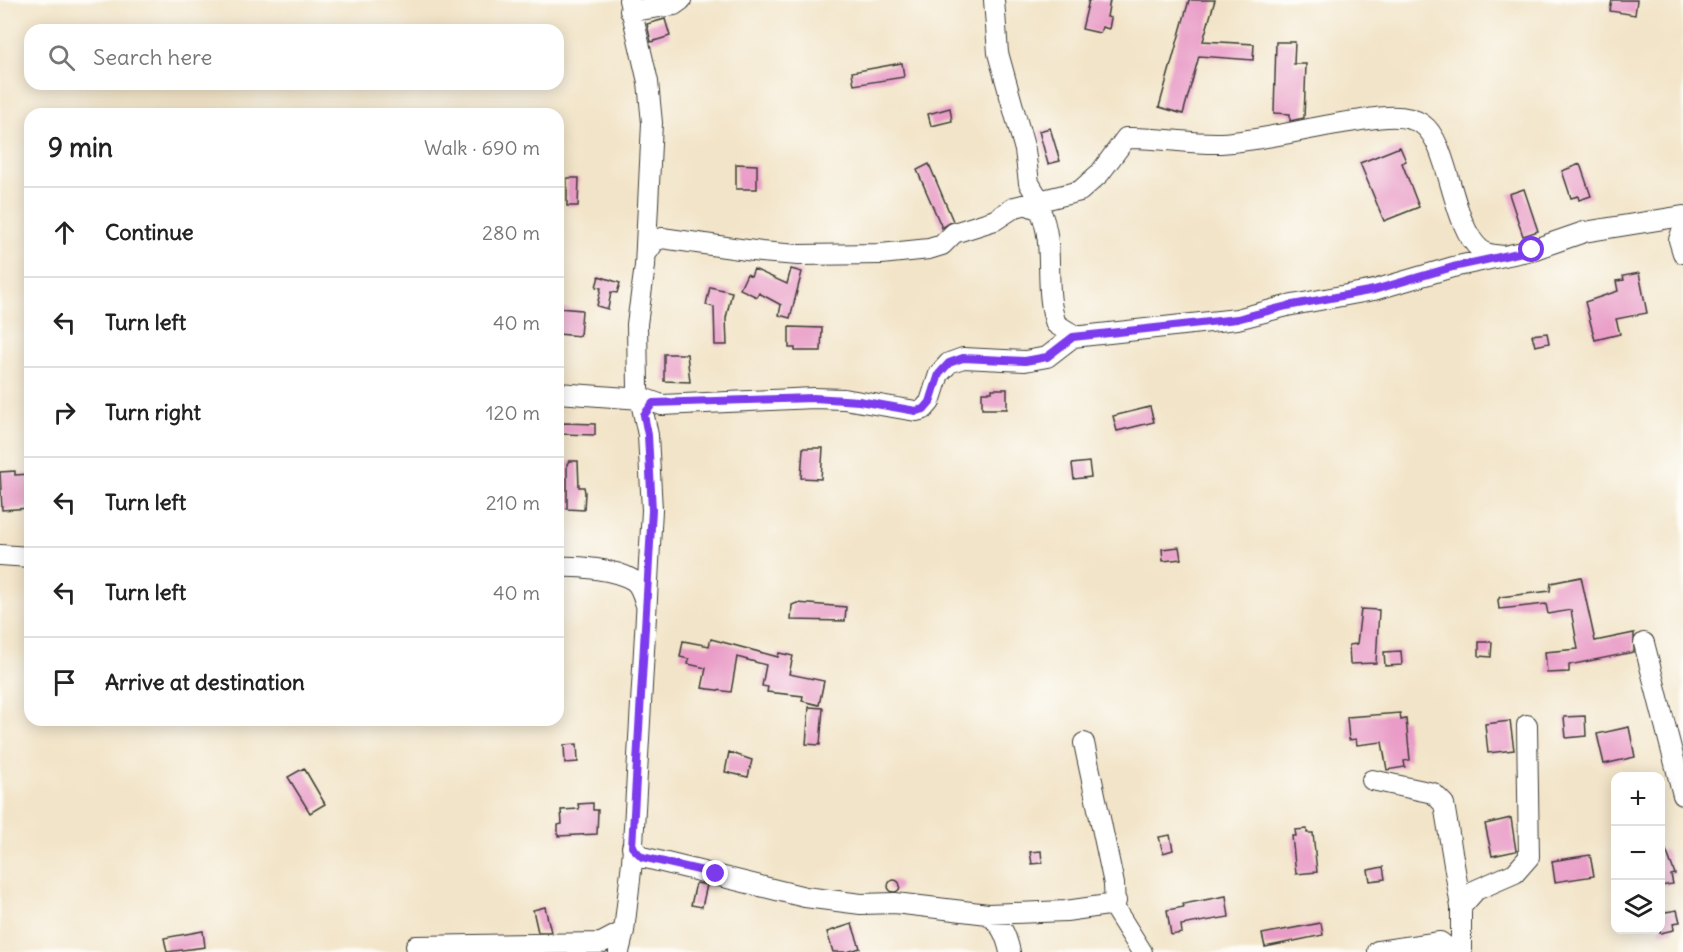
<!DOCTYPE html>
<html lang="en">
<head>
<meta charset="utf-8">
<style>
	:root { --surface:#fff; --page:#f6f6f6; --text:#222; --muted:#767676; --line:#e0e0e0 }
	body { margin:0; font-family:Delius,sans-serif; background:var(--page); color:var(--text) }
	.controls { position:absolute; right:18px; bottom:18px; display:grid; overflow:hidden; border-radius:12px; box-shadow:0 3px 15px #0003 }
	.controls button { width:54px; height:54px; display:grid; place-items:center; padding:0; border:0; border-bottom:2px solid var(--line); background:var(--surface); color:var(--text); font:30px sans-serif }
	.stop { position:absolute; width:18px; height:18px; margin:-14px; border:4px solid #7c3aed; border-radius:50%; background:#fff }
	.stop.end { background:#7c3aed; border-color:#fff; box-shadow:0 2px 6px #0008 }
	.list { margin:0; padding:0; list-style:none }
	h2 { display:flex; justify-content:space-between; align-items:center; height:78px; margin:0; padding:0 24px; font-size:26px }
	h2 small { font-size:20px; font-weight:400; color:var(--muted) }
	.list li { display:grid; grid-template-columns:39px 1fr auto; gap:18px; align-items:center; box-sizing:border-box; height:90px; padding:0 24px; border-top:2px solid var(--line) }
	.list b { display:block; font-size:22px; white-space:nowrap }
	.list em { font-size:20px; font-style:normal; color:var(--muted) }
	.icon { flex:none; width:33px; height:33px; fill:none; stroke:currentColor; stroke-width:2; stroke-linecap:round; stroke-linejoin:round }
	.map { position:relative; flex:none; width:1683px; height:952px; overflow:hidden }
	.search { position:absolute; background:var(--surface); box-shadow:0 3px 15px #0003; left:24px; top:24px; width:540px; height:66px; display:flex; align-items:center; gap:15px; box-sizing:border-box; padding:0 21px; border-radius:18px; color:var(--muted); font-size:22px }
	.panel { position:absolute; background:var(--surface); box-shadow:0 3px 15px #0003; left:24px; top:108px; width:540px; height:618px; border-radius:18px }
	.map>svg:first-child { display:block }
	.building { fill:#e99cc7 }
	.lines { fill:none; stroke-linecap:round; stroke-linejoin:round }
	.minor-casing { stroke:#3c3a36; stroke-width:22 }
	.minor { stroke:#fff; stroke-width:20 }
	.route { stroke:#7c3aed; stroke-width:8 }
</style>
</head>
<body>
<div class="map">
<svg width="1683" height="952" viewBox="0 0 1683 952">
	<rect width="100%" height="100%" fill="#fdfcf7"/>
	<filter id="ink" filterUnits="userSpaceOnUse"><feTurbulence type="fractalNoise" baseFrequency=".0167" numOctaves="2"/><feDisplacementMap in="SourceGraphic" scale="12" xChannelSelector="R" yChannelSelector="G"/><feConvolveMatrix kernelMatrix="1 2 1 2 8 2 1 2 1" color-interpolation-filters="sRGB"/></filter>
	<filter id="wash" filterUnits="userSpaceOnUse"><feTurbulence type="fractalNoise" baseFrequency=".008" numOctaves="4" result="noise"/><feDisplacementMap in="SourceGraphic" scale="24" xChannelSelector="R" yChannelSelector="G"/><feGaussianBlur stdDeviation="1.35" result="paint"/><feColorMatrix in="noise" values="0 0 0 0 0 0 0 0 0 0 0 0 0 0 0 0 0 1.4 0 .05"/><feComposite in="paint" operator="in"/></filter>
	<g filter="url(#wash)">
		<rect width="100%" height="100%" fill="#f2e4c8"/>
		<g id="blocks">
			<path class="building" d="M 1089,0 L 1110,0 L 1107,17 L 1111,18 L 1109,29 L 1102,27 L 1100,33 L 1082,29 Z
				M 1189,0 L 1215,0 L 1203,41 L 1254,44 L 1253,60 L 1199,56 L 1183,114 L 1159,107 Z
				M 1612,0 L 1637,0 L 1635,15 L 1610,11 Z
				M 665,19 L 670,36 L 651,42 L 647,24 Z
				M 1276,42 L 1295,42 L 1294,64 L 1306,64 L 1304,118 L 1290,121 L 1290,114 L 1274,113 Z
				M 902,63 L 904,77 L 854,85 L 852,72 Z
				M 950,108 L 952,121 L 931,126 L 928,114 Z
				M 1050,128 L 1060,161 L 1048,164 L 1039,131 Z
				M 1400,147 L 1406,161 L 1402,163 L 1419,207 L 1384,221 L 1360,163 Z
				M 736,164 L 757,165 L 757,189 L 736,189 Z
				M 929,164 L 953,221 L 942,228 L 917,170 Z
				M 1580,164 L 1591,196 L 1579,200 L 1578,196 L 1571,198 L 1562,171 Z
				M 567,178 L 579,178 L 578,206 L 567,206 Z
				M 1524,189 L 1538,231 L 1523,236 L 1509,194 Z
				M 754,269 L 787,284 L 791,269 L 802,272 L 790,318 L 779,315 L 781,305 L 759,293 L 757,297 L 740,289 L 747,274 L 751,276 Z
				M 1639,273 L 1647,313 L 1616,319 L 1620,334 L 1595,340 L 1585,302 L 1618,291 L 1616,281 L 1624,280 L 1623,276 Z
				M 599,276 L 620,283 L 617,293 L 611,292 L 608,309 L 597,306 L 601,288 L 596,287 Z
				M 710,287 L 732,292 L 726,318 L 727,345 L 715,345 L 714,307 L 706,305 Z
				M 558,308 L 582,310 L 580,336 L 558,334 Z
				M 789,327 L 822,328 L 821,351 L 795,351 L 795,348 L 789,348 Z
				M 1547,333 L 1549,343 L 1535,346 L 1532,335 Z
				M 664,354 L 687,354 L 690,382 L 664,381 Z
				M 992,389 L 1007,389 L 1007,409 L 982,409 L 982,392 L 992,392 Z
				M 1150,407 L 1154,422 L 1117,431 L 1113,416 Z
				M 563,423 L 595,424 L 595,435 L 562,434 Z
				M 803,448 L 823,448 L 821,479 L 801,478 Z
				M 569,461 L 578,461 L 579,487 L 584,487 L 585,492 L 584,510 L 567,509 L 567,464 Z
				M 1089,462 L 1091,477 L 1074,479 L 1072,464 Z
				M 15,471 L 15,475 L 30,474 L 30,508 L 2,510 L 0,472 Z
				M 1179,547 L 1181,559 L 1163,561 L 1162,549 Z
				M 1581,577 L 1595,641 L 1634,633 L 1634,652 L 1569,665 L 1569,672 L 1547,673 L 1545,652 L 1578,649 L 1571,610 L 1548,614 L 1546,604 L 1499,609 L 1498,600 L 1500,597 L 1550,591 L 1551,583 Z
				M 797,603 L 846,607 L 845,621 L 791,620 L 792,605 Z
				M 1361,609 L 1379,610 L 1376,663 L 1350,664 L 1349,645 L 1357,644 Z
				M 711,639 L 778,657 L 779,653 L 793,656 L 789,674 L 824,681 L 819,705 L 802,701 L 803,696 L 767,692 L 768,687 L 762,686 L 766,665 L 737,657 L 731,692 L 702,688 L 706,668 L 688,664 L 689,659 L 680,657 L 683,641 L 709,646 Z
				M 1479,642 L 1492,642 L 1491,657 L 1479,656 Z
				M 1401,651 L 1402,665 L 1385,666 L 1384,652 Z
				M 809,707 L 823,708 L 820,745 L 806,744 Z
				M 1400,713 L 1401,720 L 1406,719 L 1410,760 L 1404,761 L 1405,767 L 1387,770 L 1382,742 L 1357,745 L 1356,739 L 1349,740 L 1347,717 Z
				M 1585,716 L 1586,736 L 1566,738 L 1564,717 Z
				M 1510,721 L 1514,750 L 1488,753 L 1485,724 Z
				M 1629,727 L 1635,757 L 1604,764 L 1597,734 Z
				M 577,744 L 578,762 L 565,763 L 564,745 Z
				M 729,752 L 752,760 L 748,777 L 725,772 Z
				M 304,768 L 325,804 L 310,813 L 288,777 Z
				M 593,803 L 593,810 L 598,810 L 597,834 L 558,836 L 558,825 L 562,824 L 561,810 L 579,809 L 578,804 Z
				M 1511,818 L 1516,851 L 1492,856 L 1485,824 Z
				M 1307,829 L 1307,833 L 1313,833 L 1317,872 L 1296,874 L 1292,836 L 1296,836 L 1295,830 Z
				M 1170,835 L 1173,850 L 1163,853 L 1159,837 Z
				M 1666,850 L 1675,874 L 1671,875 L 1673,884 L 1660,886 L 1660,851 Z
				M 1041,851 L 1042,863 L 1032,864 L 1030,852 Z
				M 1590,855 L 1594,876 L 1555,882 L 1552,861 Z
				M 1383,867 L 1385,879 L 1370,881 L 1368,870 Z
				M888 886a6 6 0 1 1 12 0a6 6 0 1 1-12 0Z
				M 696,883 L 707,885 L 702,907 L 691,905 Z
				M 1226,896 L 1229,917 L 1181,925 L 1182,933 L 1171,935 L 1167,910 L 1184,907 L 1183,904 Z
				M 545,907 L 551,932 L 538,932 L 533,910 Z
				M 1677,910 L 1680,922 L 1673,923 L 1674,930 L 1660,933 L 1660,913 Z
				M 1321,923 L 1323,935 L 1265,947 L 1262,934 Z
				M 852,924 L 860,948 L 847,952 L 833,952 L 827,932 Z
				M 203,931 L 205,947 L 167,952 L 164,938 Z"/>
		</g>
	</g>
	<g filter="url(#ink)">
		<use href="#blocks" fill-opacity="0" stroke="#3c3a36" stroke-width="1.5"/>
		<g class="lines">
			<defs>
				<path id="minor" d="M 994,0 L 998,53 L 1025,150 L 1029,183 L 1038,198 L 1044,201 L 1040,210
					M 630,11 L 674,5 L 681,0
					M 1028,205 L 1040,210 C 1056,245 1043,287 1056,324 L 1075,336
					M 1683,228 L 1679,240 L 1683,253
					M 646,254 L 655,241 L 662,238 L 761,252 L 798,255 L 881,254 L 929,249 L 942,245 L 954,233 L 995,220 L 1015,207 L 1080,191 L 1100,173 L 1126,138 C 1158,137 1189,144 1221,143 C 1266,140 1311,127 1355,121 C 1376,118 1403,112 1422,124 C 1450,143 1451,226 1481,250 C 1487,255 1496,255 1503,256
					M 558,393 L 641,399
					M 640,397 L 662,405 L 814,398 L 844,399 L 916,411 L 924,409 L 930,402 L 939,374 L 949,363 L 963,358 L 1025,361 L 1047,357 L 1073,337 L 1237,319 L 1287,306 L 1374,290 L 1453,267 L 1532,250 L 1584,232 L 1683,216
					M 0,555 L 30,557
					M 558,567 C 578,566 615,569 633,580 C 641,585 643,596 646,605
					M 1644,643 L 1683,795
					M 1084,743 L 1114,884 L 1115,909 L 1142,952
					M 1372,780 L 1433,793 L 1444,804 L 1461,907 L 1461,952
					M 632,847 L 642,857 L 805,897 L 861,904 L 895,903 L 988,914 L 1066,911 L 1108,905 L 1116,901
					M 1461,907 L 1476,890 L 1515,873 L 1529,857 L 1527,725
					M 988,914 C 1002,925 1006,935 1010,952
					M 416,946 L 601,943 L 624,931
					M 1378,951 L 1440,942 L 1453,952
					M 619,952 L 624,931 L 632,862 L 652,510 L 648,435 L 638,388 L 637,324 L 645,266 L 652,123 L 648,82 L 629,0"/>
			</defs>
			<use href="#minor" class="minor-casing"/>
			<use href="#minor" class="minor"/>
		</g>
	</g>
	<g class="lines" filter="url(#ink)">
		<path class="route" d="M 716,874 L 642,857 L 632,847 L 652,510 L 648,435 L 644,415 L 653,403 L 814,398 L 859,401 L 916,411 L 924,409 L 930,402 L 939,374 L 949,363 L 963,358 L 1025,361 L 1047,357 L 1073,337 L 1237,319 L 1287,306 L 1374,290 L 1453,267 L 1532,250"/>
	</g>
</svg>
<div class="controls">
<button>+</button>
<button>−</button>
<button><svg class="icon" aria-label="layers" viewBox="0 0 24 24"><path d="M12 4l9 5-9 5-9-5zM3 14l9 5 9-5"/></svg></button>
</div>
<div class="stop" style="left:1532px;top:250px"></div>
<div class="stop end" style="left:716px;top:874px"></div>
<div class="search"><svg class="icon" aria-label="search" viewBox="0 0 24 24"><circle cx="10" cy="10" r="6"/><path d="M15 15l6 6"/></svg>Search here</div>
<section class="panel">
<h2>9 min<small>Walk · 690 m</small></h2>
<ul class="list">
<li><svg class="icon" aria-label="ahead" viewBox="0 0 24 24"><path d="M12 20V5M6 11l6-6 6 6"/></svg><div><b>Continue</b></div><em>280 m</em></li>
<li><svg class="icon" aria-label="left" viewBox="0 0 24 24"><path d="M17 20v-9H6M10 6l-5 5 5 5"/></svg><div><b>Turn left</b></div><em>40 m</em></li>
<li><svg class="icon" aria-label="right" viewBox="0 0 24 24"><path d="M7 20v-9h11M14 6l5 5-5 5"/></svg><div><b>Turn right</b></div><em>120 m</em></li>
<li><svg class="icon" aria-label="left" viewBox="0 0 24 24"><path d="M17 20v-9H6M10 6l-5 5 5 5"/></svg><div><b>Turn left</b></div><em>210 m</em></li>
<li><svg class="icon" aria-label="left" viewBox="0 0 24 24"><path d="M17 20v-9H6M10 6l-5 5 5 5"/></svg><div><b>Turn left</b></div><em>40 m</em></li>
<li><svg class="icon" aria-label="arrive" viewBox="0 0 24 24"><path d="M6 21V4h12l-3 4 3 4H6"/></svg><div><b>Arrive at destination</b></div></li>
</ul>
</section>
</div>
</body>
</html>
